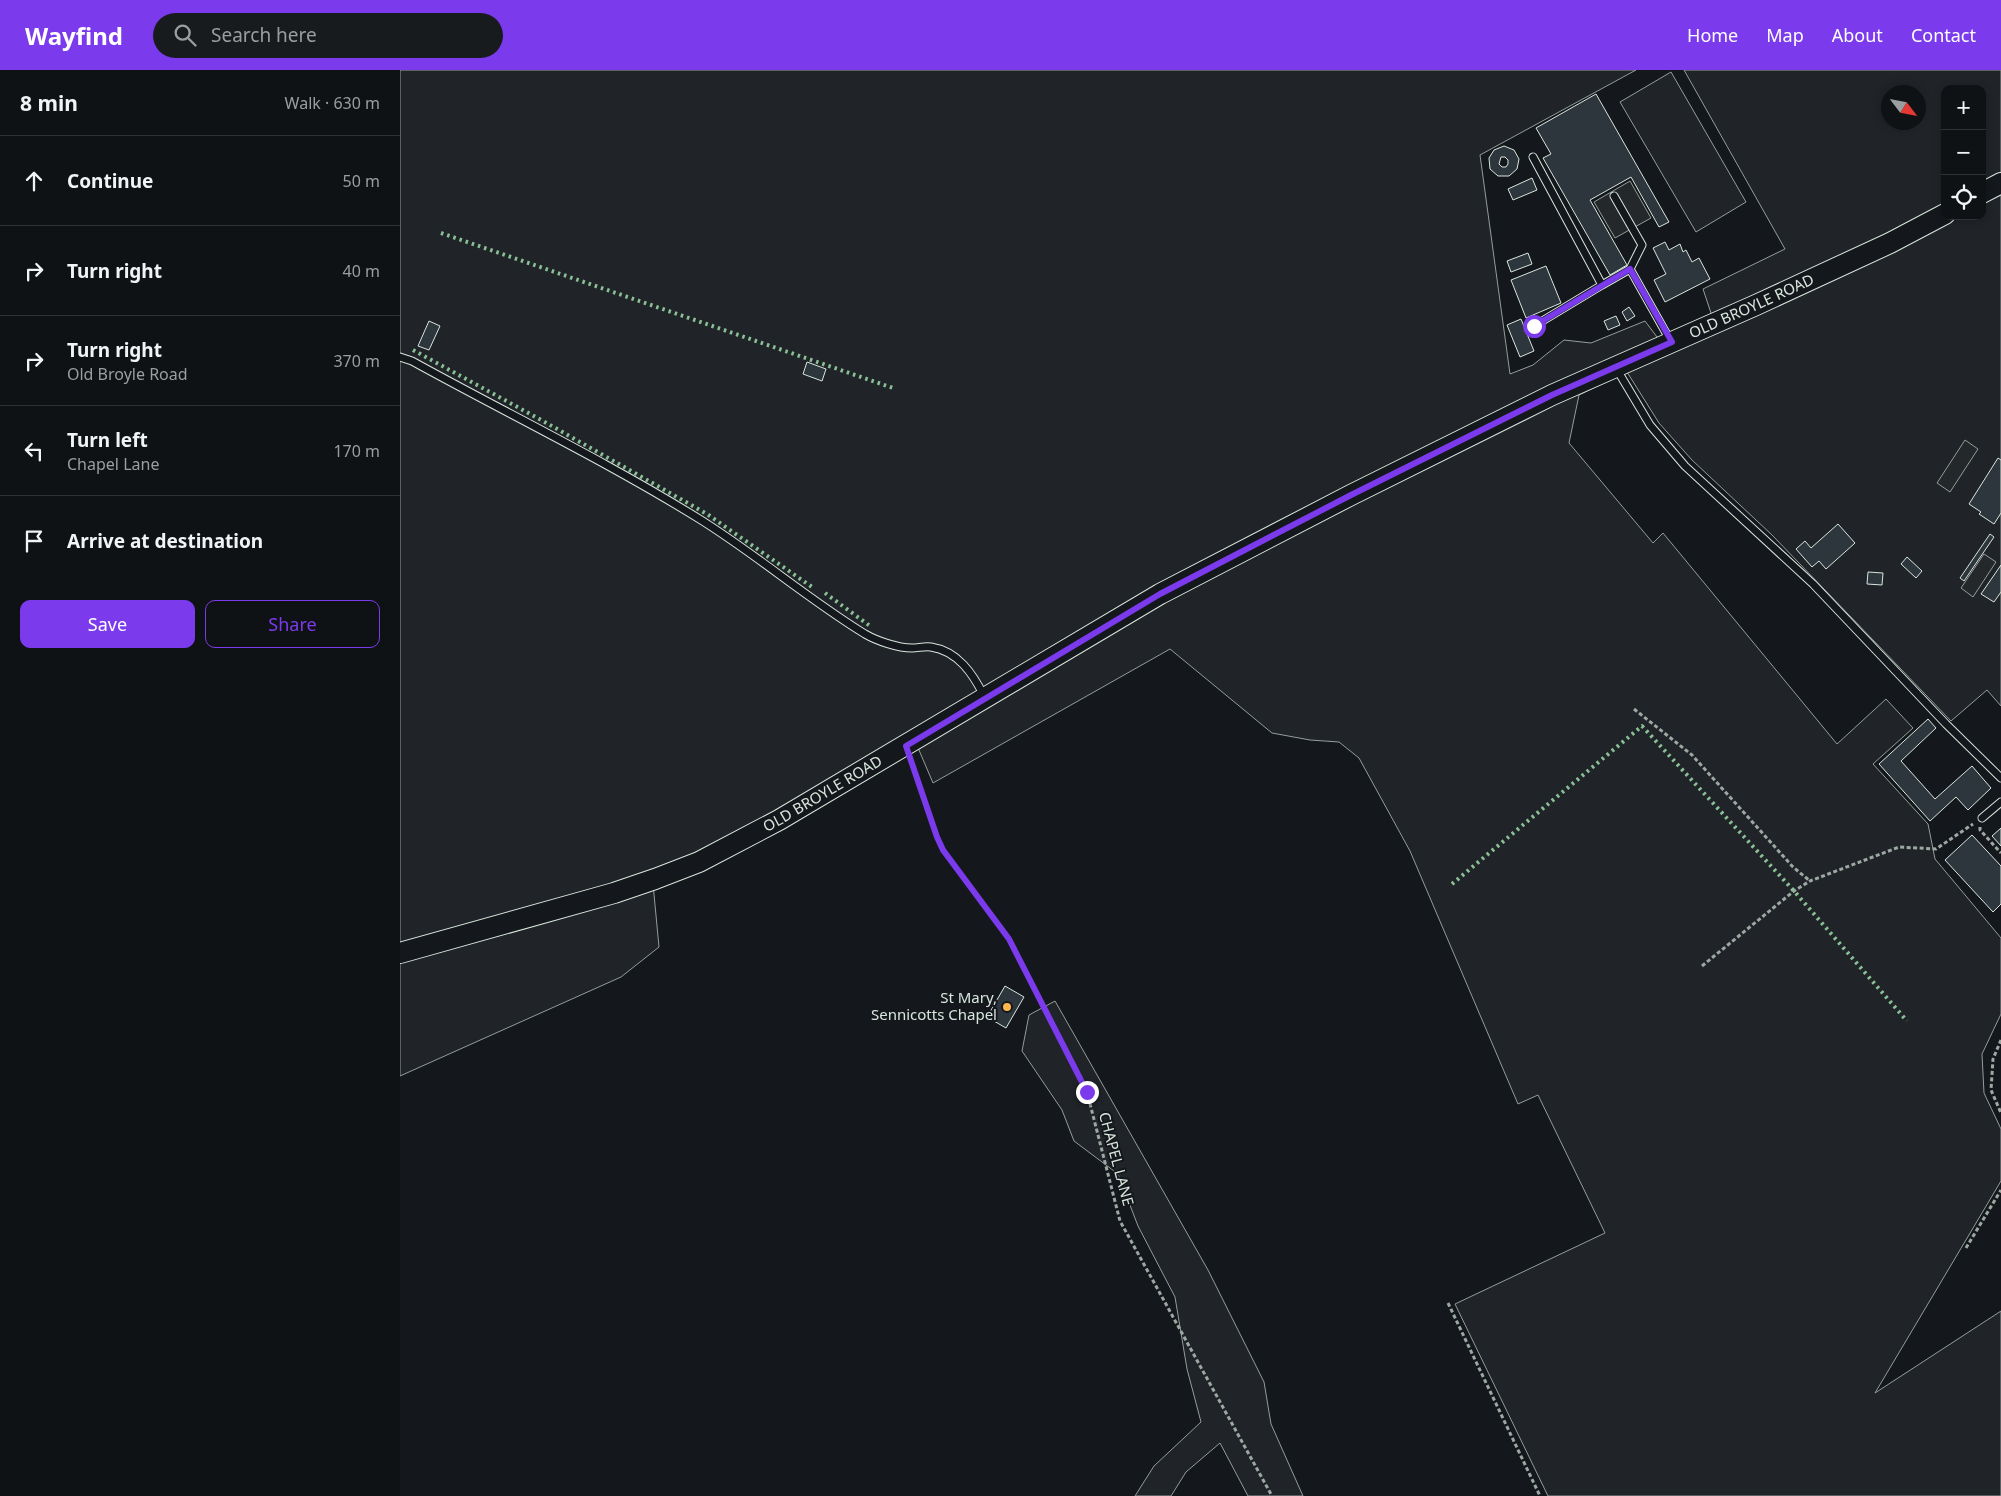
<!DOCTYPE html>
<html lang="en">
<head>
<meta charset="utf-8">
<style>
	:root { --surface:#0f1215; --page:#181b1e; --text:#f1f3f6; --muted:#9b9ea0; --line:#2f3234; --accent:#7c3aed }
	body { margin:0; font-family:"Noto Sans",sans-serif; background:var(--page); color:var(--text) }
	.controls { position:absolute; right:15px; top:15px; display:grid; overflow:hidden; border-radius:10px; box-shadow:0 2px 8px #0003 }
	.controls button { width:45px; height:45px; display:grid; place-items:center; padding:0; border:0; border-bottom:1px solid var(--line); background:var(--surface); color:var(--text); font:25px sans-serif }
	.compass { position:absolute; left:1481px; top:15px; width:45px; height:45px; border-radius:50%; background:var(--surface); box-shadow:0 2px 8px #0003; rotate:122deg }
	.stop { position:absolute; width:15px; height:15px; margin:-11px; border:4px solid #7c3aed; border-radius:50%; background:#fff }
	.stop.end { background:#7c3aed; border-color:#fff; box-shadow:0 1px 5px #0008 }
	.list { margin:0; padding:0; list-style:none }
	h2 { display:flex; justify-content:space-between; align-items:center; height:65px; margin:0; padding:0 20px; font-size:21px }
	h2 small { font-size:16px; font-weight:400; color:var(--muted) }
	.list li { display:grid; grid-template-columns:32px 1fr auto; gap:15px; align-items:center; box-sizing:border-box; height:90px; padding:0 20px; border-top:1px solid var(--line) }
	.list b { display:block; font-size:19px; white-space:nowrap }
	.list p { margin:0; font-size:16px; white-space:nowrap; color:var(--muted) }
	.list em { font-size:16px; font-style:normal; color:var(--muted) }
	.actions { display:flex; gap:10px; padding:15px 20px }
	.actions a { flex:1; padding:11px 0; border:1px solid var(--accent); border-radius:10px; text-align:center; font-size:18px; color:var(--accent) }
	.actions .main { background:var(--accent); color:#fff }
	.icon { flex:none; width:28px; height:28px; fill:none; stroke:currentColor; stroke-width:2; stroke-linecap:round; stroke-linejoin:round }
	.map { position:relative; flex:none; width:1601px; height:1426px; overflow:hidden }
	header { display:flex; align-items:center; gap:30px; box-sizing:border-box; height:70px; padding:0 25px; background:var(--accent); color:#fff }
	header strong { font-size:24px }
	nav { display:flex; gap:28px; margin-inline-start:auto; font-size:18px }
	.search { width:350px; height:45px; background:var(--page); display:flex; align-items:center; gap:12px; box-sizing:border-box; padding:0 18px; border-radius:28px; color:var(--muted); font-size:19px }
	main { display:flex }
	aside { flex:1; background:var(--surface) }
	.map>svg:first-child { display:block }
	.green { fill:#202428; stroke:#939e99; fill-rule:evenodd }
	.parking { fill:#24282b; stroke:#939e99 }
	.building { fill:#2c363c; stroke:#d8e6dc; fill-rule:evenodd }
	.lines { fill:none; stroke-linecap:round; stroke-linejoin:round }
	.service-casing { stroke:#d8e6dc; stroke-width:9 }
	.secondary-casing { stroke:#d8e6dc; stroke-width:22 }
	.path { stroke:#9da8a2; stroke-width:3; stroke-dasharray:4 2.5; stroke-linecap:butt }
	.service { stroke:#14181c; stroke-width:7 }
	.secondary { stroke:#14181c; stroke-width:20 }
	.hedge { stroke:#8ac095; stroke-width:4; stroke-dasharray:2.5 4; stroke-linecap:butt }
	.route { stroke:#7c3aed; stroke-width:6 }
	.poi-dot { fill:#ffb74d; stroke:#14181c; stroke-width:2 }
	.labels { text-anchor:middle; stroke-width:4; stroke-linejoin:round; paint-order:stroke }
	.street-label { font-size:15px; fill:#d8e6dc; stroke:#14181c }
	.poi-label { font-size:15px; fill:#d8e6dc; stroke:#14181c; text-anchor:end }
</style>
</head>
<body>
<header>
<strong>Wayfind</strong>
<div class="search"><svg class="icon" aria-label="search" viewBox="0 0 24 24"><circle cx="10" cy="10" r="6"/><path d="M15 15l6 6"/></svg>Search here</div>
<nav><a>Home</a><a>Map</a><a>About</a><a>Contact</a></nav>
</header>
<main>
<aside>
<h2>8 min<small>Walk · 630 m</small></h2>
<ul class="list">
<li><svg class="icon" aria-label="ahead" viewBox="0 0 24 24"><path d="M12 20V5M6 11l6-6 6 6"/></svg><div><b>Continue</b></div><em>50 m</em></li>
<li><svg class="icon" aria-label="right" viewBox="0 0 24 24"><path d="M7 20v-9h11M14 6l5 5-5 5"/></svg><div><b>Turn right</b></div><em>40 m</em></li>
<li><svg class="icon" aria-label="right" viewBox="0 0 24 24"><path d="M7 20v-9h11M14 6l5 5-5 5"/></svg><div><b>Turn right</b><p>Old Broyle Road</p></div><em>370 m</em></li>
<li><svg class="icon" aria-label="left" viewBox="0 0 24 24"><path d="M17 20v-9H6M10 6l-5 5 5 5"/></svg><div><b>Turn left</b><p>Chapel Lane</p></div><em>170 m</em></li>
<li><svg class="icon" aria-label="arrive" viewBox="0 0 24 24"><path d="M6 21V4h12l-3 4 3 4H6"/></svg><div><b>Arrive at destination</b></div></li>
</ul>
<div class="actions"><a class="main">Save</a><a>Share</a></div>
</aside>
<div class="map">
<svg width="1601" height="1426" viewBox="0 0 1601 1426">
	<rect width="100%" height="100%" fill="#14181c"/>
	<path class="green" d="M 0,0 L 1236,0 L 1080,85 L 1110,304 L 1133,295 L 1164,270 L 1191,273 L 1245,251 L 1269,283 L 1317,261 L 1303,219 L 1385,179 L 1284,0 L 1601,0 L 1601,636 L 1587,620 L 1551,651 L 1372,465 L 1292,390 L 1259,353 L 1227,302 L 1179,325 L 1169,373 L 1253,473 L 1263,463 L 1437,674 L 1486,629 L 1513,658 L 1473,694 L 1528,754 L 1535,789 L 1601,868 L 1601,944 L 1582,984 L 1584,1023 L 1601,1059 L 1601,1111 L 1475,1323 L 1601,1241 L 1601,1426 L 1148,1426 L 1055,1234 L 1205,1163 L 1138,1025 L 1118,1034 L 1010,781 L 959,688 L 939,672 L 910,670 L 872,663 L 770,579 L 533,713 L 513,666 L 375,746 L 252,803 L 259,877 L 221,907 L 0,1006 ZM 1545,19 L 1582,19 L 1582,146 L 1545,146 ZM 1488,22 L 1518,22 L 1518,52 L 1488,52 Z
		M 1271,2 L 1346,132 L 1296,162 L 1220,32 Z
		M 655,931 L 808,1200 L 864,1312 L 871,1354 L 903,1426 L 848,1426 L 820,1373 L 786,1402 L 771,1426 L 735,1426 L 754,1396 L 801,1352 L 787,1299 L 775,1227 L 738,1156 L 718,1104 L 674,1071 L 662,1040 L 622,981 L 629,945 Z"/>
	<path class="parking" d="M 1230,111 L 1251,148 L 1215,168 L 1194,132 Z
		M 1565,370 L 1578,379 L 1550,422 L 1537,413 Z
		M 1584,484 L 1596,492 L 1573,527 L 1561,518 Z"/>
	<path class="building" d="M 1196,24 L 1269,152 L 1259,157 L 1231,107 L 1190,130 L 1227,195 L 1210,205 L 1143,88 L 1151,84 L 1136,58 Z
		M 1104,76 L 1114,80 L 1119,89 L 1117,99 L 1109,106 L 1098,106 L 1090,99 L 1089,88 L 1094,80 ZM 1101,87 L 1105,87 L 1108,90 L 1108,94 L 1106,97 L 1102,97 L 1099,94 Z
		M 1132,108 L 1137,120 L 1113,130 L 1108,119 Z
		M 1265,172 L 1269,180 L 1280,174 L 1283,182 L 1286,180 L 1292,192 L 1299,188 L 1310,209 L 1265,232 L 1254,210 L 1266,204 L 1253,178 Z
		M 1128,183 L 1132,194 L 1111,202 L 1107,191 Z
		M 1146,196 L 1161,233 L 1126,248 L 1111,210 Z
		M 1229,237 L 1235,246 L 1227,251 L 1222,242 Z
		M 1216,246 L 1220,255 L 1208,260 L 1204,251 Z
		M 1121,249 L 1134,281 L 1120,287 L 1107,255 Z
		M 29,251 L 40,256 L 29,280 L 18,276 Z
		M 407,292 L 426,299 L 422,311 L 403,304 Z
		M 1598,388 L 1601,390 L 1601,443 L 1594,454 L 1579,444 L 1581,442 L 1569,434 Z
		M 1438,454 L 1455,473 L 1426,499 L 1419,491 L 1412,497 L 1396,479 L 1405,471 L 1411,478 Z
		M 1590,464 L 1594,467 L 1564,511 L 1560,508 Z
		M 1507,487 L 1522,501 L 1516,508 L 1501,494 Z
		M 1601,495 L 1601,522 L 1594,532 L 1581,524 Z
		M 1468,502 L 1483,503 L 1482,515 L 1467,514 Z
		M 1528,649 L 1536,658 L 1501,691 L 1535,729 L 1572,696 L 1591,718 L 1568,740 L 1556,727 L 1530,751 L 1479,694 Z
		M 1601,758 L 1601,776 L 1592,766 Z
		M 1572,765 L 1601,796 L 1601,834 L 1593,842 L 1545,790 Z
		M 605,916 L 624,927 L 606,958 L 587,947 Z"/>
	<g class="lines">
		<defs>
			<path id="service" d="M 1133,87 L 1202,215 L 1134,256
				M 1230,199 L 1270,270
				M 1202,215 L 1230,199 L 1242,175 L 1214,126
				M 0,287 L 12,291 C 108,344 208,392 301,450 C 357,485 408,529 465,564 C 477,571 498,578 512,578 C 518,578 525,576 531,577 C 558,581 573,604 584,626
				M 1216,298 L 1250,355 L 1285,396 L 1413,514 L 1546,654 L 1601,708
				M 1582,748 L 1601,732"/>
			<g id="secondary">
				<path d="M 1582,123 L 1601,113"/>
				<path id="s1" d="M 0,883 L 214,823 L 255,809 L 299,792 L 379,750 L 760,524 L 951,425 L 1152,325 L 1356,235 L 1490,173 L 1545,144"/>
			</g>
		</defs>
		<use href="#service" class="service-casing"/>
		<use href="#secondary" class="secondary-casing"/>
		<path class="path" d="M 1234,639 L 1292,685 L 1393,797 L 1410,811
			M 511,690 L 537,767 L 543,780 L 609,869 L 687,1022 L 720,1151 L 872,1426
			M 1580,757 L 1580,760 L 1601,783
			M 1302,896 L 1394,821 L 1410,811 L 1499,777 L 1536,779 L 1573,754
			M 1601,970 L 1593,989 L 1591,1020 L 1601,1043
			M 1566,1178 L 1601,1120
			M 1048,1233 L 1140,1426"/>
		<use href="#service" class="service"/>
		<use href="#secondary" class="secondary"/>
		<path class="hedge" d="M 41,163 L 496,319
			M 13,280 L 143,351 L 307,444 L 412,517
			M 425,523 L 470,556
			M 1052,814 L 1242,656 L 1394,821 L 1507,951"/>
	</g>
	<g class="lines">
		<path class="route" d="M 687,1022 L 609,869 L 543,780 L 537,767 L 506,676 L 760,524 L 951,425 L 1152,325 L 1272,272 L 1230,199 L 1134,256"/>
	</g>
	<circle class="poi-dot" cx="607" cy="937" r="5"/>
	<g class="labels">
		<g class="street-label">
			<text dy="5" stroke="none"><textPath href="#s1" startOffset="1504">OLD BROYLE ROAD</textPath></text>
			<text dy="5" stroke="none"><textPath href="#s1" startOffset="454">OLD BROYLE ROAD</textPath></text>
			<text transform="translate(716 1089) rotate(75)" y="5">CHAPEL LANE</text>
		</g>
		<g class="poi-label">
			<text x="597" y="933">St Mary,<tspan x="597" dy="17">Sennicotts Chapel</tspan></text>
		</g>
	</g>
</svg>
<div class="controls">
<button>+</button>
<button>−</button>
<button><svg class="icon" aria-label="locate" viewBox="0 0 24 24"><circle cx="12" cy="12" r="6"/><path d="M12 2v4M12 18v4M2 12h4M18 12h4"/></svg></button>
</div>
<svg class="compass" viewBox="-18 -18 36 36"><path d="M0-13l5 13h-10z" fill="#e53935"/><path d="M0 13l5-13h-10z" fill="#9b9ea0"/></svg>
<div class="stop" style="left:1134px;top:256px"></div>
<div class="stop end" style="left:687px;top:1022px"></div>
</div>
</main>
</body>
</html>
